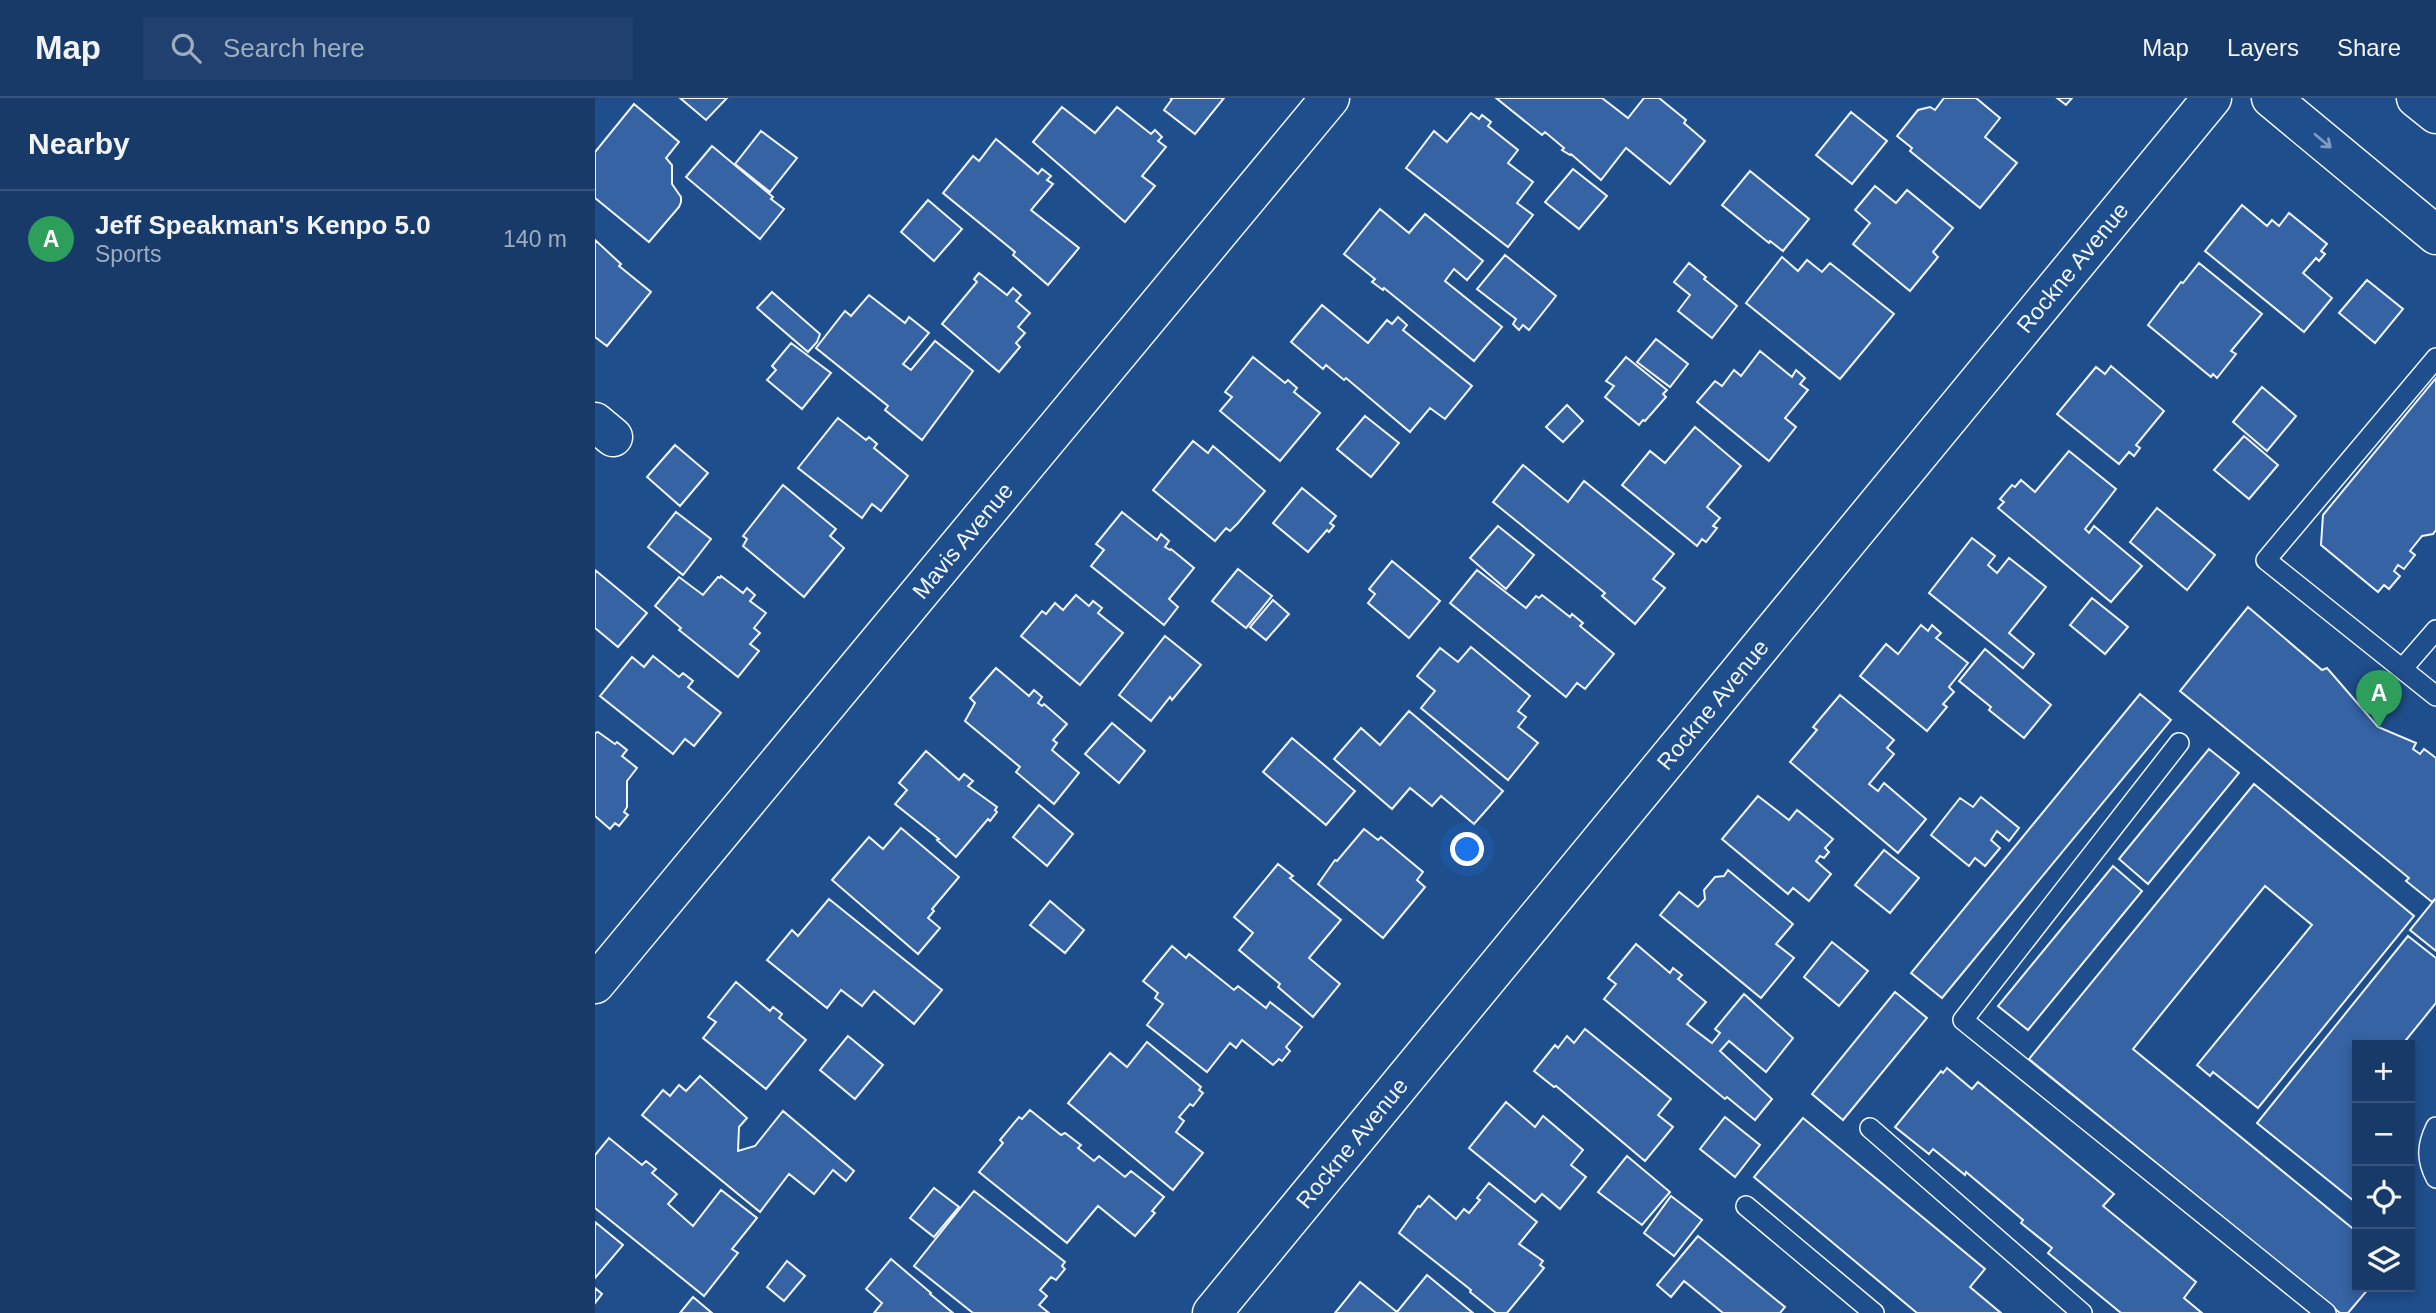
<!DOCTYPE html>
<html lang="en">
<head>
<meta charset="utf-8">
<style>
	:root { --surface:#173a69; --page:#20416f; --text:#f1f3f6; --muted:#9eadc0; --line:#36547d; --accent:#ffb74d }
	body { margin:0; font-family:Arial,sans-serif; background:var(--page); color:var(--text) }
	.controls { position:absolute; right:21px; bottom:21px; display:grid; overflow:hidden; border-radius:0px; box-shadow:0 4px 10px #0003 }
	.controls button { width:63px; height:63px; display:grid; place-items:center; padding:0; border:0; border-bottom:2px solid var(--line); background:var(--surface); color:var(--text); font:35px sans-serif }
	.you { position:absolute; left:873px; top:752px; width:24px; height:24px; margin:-18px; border:5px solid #fff; border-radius:50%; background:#1a73e8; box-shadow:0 0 0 10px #1a73e833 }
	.badge { display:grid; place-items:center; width:46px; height:46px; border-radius:50%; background:var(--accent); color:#fff; font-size:23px; font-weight:700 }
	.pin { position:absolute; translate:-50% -58px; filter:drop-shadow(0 2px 4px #0008) }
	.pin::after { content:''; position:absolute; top:37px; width:24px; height:21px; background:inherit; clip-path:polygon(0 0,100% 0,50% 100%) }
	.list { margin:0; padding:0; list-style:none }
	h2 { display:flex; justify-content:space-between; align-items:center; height:91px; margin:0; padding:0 28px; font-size:30px }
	h2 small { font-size:23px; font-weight:400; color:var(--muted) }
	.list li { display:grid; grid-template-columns:46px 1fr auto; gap:21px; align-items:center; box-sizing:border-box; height:98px; padding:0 28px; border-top:2px solid var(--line) }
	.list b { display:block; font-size:26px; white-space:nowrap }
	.list p { margin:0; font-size:23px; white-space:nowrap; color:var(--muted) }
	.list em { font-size:23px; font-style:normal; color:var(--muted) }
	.icon { flex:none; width:38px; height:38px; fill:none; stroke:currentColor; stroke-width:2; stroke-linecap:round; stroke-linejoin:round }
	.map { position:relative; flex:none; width:1841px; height:1215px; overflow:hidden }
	header { display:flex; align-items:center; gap:42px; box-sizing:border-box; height:98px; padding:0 35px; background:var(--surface); border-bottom:2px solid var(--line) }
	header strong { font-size:33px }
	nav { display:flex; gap:38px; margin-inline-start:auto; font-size:24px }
	.search { width:490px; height:63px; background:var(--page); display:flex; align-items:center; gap:18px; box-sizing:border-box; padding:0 24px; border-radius:0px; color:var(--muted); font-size:26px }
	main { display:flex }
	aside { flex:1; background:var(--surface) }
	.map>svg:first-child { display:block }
	.building { fill:#3563a3; stroke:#f2f6ff; stroke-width:2 }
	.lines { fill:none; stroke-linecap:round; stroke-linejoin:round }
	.lane-casing { stroke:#f2f6ff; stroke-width:22 }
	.street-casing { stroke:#f2f6ff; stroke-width:41 }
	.secondary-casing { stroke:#f2f6ff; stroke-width:41 }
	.lane { stroke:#1f4e8c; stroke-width:19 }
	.street { stroke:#1f4e8c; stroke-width:38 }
	.secondary { stroke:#1f4e8c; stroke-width:38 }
	.oneway { stroke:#7e9ac0 }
	.labels { text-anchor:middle; stroke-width:5; stroke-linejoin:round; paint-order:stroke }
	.street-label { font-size:23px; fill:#f2f6ff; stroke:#1f4e8c }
</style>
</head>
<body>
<header>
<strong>Map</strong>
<div class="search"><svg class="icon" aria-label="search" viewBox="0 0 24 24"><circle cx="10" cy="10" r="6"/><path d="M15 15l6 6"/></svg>Search here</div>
<nav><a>Map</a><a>Layers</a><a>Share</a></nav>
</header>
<main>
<aside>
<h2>Nearby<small></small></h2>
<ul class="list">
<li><span class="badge" style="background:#2e9e5b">A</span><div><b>Jeff Speakman's Kenpo 5.0</b><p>Sports</p></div><em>140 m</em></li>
</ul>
</aside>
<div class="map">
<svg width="1841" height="1215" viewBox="0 0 1841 1215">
	<rect width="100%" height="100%" fill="#1f4e8c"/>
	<path class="building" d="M 85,0 L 132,0 L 111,22 Z
		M 575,0 L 629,0 L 600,36 L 569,12 L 577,1 Z
		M 901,0 L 1007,0 L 1033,20 L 1049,0 L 1064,0 L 1091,22 L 1089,25 L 1110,43 L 1075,86 L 1031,50 L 1006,82 L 976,56 L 975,57 L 967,52 L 969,50 L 950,34 L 947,37 Z
		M 1349,0 L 1381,0 L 1405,20 L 1390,39 L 1422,65 L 1385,110 L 1315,53 L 1317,50 L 1302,38 L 1323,12 L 1335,9 L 1340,12 Z
		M 1462,0 L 1477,0 L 1471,7 Z
		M 39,6 L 84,44 L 71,60 L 77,67 L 77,86 L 86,99 L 86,104 L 84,109 L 54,144 L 0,100 L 0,54 Z
		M 467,9 L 500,35 L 522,9 L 556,36 L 560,32 L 567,39 L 563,43 L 571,49 L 547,78 L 560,88 L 530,124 L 438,44 Z
		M 1256,14 L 1292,43 L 1257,86 L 1221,57 Z
		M 876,15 L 884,21 L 887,17 L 896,24 L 893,28 L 923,52 L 913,65 L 938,84 L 922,105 L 938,117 L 913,149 L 811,70 L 839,33 L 852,44 Z
		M 166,33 L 202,60 L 175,94 L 140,66 Z
		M 401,41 L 443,76 L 447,71 L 456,78 L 452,82 L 458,86 L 436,112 L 484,150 L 453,187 L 418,157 L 420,154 L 348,95 L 378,58 L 384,63 Z
		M 117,48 L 178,99 L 176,101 L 189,111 L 165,141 L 91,79 Z
		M 978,71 L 1012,98 L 984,131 L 950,104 Z
		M 1155,73 L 1214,121 L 1188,153 L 1175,143 L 1174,145 L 1127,107 Z
		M 1280,88 L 1301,105 L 1312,92 L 1358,130 L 1338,154 L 1343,159 L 1315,193 L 1258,146 L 1275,125 L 1260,112 Z
		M 333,102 L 367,131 L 339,163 L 306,134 Z
		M 1647,107 L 1672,128 L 1677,122 L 1684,128 L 1694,115 L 1732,146 L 1726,153 L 1730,156 L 1724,163 L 1721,160 L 1708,175 L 1737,200 L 1709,234 L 1610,153 Z
		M 785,111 L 814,135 L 830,116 L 888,163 L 872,182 L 859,171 L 850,183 L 907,229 L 879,263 L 789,190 L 788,192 L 777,184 L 780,181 L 749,156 Z
		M 0,142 L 26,166 L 24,168 L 56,194 L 12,248 L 0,239 Z
		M 910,157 L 961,198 L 934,232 L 928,227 L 924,232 L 918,226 L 921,221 L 882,191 Z
		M 1187,159 L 1203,173 L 1212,162 L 1227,174 L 1235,165 L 1299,216 L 1245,281 L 1151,205 Z
		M 1094,165 L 1111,179 L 1109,181 L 1142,208 L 1117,240 L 1083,213 L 1095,197 L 1079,184 Z
		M 1604,165 L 1667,216 L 1636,253 L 1641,256 L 1622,280 L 1618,276 L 1616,279 L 1553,227 L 1586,184 L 1588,185 Z
		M 384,175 L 412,197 L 418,190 L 426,197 L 421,203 L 435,215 L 423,229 L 430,235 L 421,245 L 425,249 L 404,274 L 347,226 L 382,184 L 379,181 Z
		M 1772,182 L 1808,211 L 1780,245 L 1744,215 Z
		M 177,194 L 225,236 L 222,244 L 213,254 L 162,210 Z
		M 274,197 L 310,225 L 314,219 L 334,235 L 308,266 L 316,272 L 340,243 L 378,273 L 327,342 L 290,312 L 293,308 L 221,250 L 250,213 L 256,218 Z
		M 727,207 L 773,245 L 792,222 L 797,226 L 803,219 L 812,227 L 808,232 L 877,288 L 850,321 L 835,310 L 815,334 L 751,280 L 749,282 L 731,267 L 728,271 L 696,244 Z
		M 1061,241 L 1093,266 L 1075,289 L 1042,264 Z
		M 196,245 L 236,275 L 207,311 L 172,282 L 181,272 L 177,268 Z
		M 1165,253 L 1197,279 L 1201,272 L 1210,280 L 1205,286 L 1213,292 L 1190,320 L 1201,329 L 1174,363 L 1102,304 L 1120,283 L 1127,288 L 1139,272 L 1146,278 Z
		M 658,259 L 690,285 L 693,282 L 702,290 L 699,294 L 725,315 L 685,363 L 625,313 L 637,299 L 630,294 Z
		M 1031,259 L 1072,292 L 1068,296 L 1071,299 L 1050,323 L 1048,322 L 1044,327 L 1010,299 L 1019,288 L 1011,283 Z
		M 1516,268 L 1569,313 L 1541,347 L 1545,350 L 1539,358 L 1534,354 L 1524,366 L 1462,316 L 1501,269 L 1510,276 Z
		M 1841,280 L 1841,432 L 1838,436 L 1827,438 L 1815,453 L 1820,457 L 1809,471 L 1803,467 L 1799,473 L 1805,478 L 1794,491 L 1789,487 L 1783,494 L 1726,447 L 1728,417 Z
		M 1667,289 L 1701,318 L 1672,353 L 1638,324 Z
		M 972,307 L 988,323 L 968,344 L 951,329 Z
		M 770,318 L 804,345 L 776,379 L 742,351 Z
		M 243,320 L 271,342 L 274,339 L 282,346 L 279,350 L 313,378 L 286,413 L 277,406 L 267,420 L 203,370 Z
		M 1100,329 L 1146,368 L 1112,409 L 1125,420 L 1118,428 L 1122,430 L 1111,444 L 1107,441 L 1102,448 L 1027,387 L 1055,353 L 1070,365 Z
		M 1649,338 L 1683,367 L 1654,401 L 1619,372 Z
		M 598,343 L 613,355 L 618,348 L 670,393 L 643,425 L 635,433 L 631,430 L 620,443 L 558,392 Z
		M 80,347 L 113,375 L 85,408 L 52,379 Z
		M 1474,353 L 1521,391 L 1490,431 L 1494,435 L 1499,428 L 1547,468 L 1516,504 L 1403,410 L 1409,404 L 1405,401 L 1417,387 L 1420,389 L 1426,382 L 1440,394 Z
		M 928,367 L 973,404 L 989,383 L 1079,456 L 1058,481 L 1070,490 L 1040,526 L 1007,498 L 1010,495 L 898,404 Z
		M 188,387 L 241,431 L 235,438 L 249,450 L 209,499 L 148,448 L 152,441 L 148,438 Z
		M 707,390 L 741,418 L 735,425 L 739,428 L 734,434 L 732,432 L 713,454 L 678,425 Z
		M 1562,410 L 1620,457 L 1592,492 L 1535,444 Z
		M 81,414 L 116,441 L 88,477 L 53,449 Z
		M 527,414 L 562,442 L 566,436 L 574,443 L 570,449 L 575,452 L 576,451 L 599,470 L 574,501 L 583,509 L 569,527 L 496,468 L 509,452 L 501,446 Z
		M 903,428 L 939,457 L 911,491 L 875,460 Z
		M 1377,440 L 1400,458 L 1393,467 L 1402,475 L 1414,460 L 1451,489 L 1414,535 L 1439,556 L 1428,570 L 1334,495 Z
		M 797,463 L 845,503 L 814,540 L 773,505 L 780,496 L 774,491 Z
		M 643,471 L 677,498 L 651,530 L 617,503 Z
		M 0,472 L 52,515 L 23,549 L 0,530 Z
		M 882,472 L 931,510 L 941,498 L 944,500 L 947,497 L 975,519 L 977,516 L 988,525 L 985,528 L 1019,556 L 990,591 L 982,585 L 971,599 L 855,505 Z
		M 126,478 L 148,495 L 152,490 L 160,497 L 155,503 L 171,515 L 159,530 L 165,535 L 155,546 L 164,553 L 143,579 L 84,532 L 86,530 L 60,508 L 84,479 L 108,497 L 123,479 L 125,480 Z
		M 481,497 L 494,508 L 498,503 L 507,510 L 503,515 L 528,535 L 485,587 L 426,538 L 447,513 L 451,516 L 460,505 L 468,512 Z
		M 1497,500 L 1533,529 L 1510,556 L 1475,527 Z
		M 678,502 L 694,516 L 671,542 L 655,529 Z
		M 1653,509 L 1727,572 L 1732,570 L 1783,629 L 1821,645 L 1818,651 L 1825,656 L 1829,651 L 1841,660 L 1841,800 L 1837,804 L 1811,783 L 1814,780 L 1585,593 Z
		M 1326,527 L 1333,533 L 1337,527 L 1346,535 L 1341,540 L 1373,565 L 1354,589 L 1359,594 L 1348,606 L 1352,609 L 1332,633 L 1265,578 L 1291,546 L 1303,556 Z
		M 570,538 L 606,567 L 577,602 L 575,599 L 556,623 L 524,597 Z
		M 876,549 L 935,598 L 923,613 L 931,619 L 923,629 L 943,645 L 913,682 L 826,610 L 840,593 L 822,578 L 845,550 L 863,564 Z
		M 1390,551 L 1456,607 L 1429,640 L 1394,612 L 1396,609 L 1364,583 Z
		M 58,558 L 84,579 L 88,575 L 98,583 L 93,589 L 126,615 L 99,648 L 90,641 L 78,656 L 5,598 L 37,559 L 49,569 Z
		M 401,570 L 434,598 L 439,592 L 447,599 L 443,605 L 447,608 L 449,606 L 472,626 L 458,642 L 462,645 L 457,652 L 484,675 L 459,706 L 421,674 L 425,669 L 370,623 L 380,605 L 375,600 Z
		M 1545,596 L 1576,622 L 1347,900 L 1316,875 Z
		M 1245,597 L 1299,642 L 1292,650 L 1299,656 L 1274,686 L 1283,693 L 1289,685 L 1331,721 L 1303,755 L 1195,664 L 1222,632 L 1218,629 Z
		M 814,613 L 908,693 L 879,726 L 846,698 L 837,708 L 815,690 L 797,711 L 739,661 L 766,630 L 785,647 Z
		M 517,625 L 550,653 L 524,685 L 490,656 Z
		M 3,634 L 20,646 L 22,644 L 32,652 L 27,658 L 42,670 L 32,683 L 32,709 L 29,714 L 33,717 L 24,728 L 20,725 L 15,731 L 0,718 L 0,635 Z
		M 697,640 L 760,693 L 731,727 L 668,674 Z
		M 1614,651 L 1644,675 L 1553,786 L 1524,761 Z
		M 331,653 L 364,682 L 369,676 L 378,683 L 373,688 L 402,709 L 400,712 L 402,714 L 395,723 L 393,721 L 361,759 L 342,742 L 344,741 L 300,706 L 312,692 L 304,685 Z
		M 1659,686 L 1819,818 L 1663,1010 L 1618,974 L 1615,978 L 1602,967 L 1717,827 L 1670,788 L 1538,951 L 1762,1134 L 1762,1189 L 1775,1189 L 1753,1215 L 1745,1215 L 1434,961 Z
		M 1163,698 L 1194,722 L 1202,712 L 1238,741 L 1230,750 L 1234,754 L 1229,760 L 1225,758 L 1221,763 L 1236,776 L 1214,803 L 1198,790 L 1193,796 L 1127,741 Z
		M 1386,699 L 1424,730 L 1414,743 L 1402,733 L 1396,742 L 1405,750 L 1390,768 L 1380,760 L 1374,768 L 1336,737 L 1365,700 L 1378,709 Z
		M 444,707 L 478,736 L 452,768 L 418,739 Z
		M 306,730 L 364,779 L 337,811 L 339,813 L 333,820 L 345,830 L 323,856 L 237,782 L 274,739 L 288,751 Z
		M 769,731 L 783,742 L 786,739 L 828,774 L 822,782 L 830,789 L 788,840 L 723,786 L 740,762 L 742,763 Z
		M 1289,752 L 1324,780 L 1295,815 L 1260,787 Z
		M 683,766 L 698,778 L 695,780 L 746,822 L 714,860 L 745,886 L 718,919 L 683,889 L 685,886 L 644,852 L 658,835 L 639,819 Z
		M 1518,768 L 1547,793 L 1433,932 L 1403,908 Z
		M 1133,772 L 1198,826 L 1181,846 L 1199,860 L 1166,900 L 1065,817 L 1084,794 L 1103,809 L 1110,801 L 1109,792 L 1120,779 L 1129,778 Z
		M 1841,800 L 1841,853 L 1815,832 Z
		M 234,801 L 347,892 L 319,926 L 279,893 L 267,908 L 246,892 L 232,910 L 172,862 L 197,832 L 203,838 Z
		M 455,803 L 489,832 L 470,855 L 435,827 Z
		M 1813,838 L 1841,860 L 1841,905 L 1807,947 L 1762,947 L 1762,1099 L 1759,1103 L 1662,1025 Z
		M 1237,844 L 1273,873 L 1244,908 L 1209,879 Z
		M 1041,846 L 1075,875 L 1078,870 L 1087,877 L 1083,881 L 1111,904 L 1092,926 L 1117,945 L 1125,935 L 1120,931 L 1149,896 L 1198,940 L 1171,974 L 1134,943 L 1125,953 L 1177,1001 L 1160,1022 L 1132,999 L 1130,1001 L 1009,901 L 1021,886 L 1013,880 Z
		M 577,848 L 591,860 L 594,856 L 639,892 L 643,888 L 671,910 L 675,904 L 707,929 L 691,949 L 695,953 L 687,963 L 684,961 L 678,967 L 647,942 L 641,950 L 635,945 L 612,974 L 552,927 L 568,906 L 560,900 L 563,895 L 548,883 Z
		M 141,884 L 175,913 L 178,909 L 187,916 L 184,920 L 211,942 L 171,991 L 108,940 L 121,924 L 113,919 Z
		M 1300,894 L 1332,920 L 1248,1022 L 1217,996 Z
		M 990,931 L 1076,1001 L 1063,1017 L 1078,1029 L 1050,1063 L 961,988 L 959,989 L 939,973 L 960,947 L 963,950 L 972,938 L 979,945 Z
		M 253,938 L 288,967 L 260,1001 L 225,972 Z
		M 552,944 L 606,989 L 604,992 L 608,995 L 598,1008 L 595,1006 L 584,1019 L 589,1023 L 581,1034 L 608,1055 L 578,1092 L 473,1005 L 515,955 L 532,969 Z
		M 1352,970 L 1377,991 L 1383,984 L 1519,1096 L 1508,1108 L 1601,1184 L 1589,1200 L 1607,1215 L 1526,1215 L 1453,1155 L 1457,1150 L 1426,1125 L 1428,1122 L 1371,1074 L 1370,1077 L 1338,1051 L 1334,1056 L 1300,1029 L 1346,973 L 1348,975 Z
		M 105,978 L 152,1020 L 144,1029 L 143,1053 L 160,1048 L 188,1013 L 259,1073 L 251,1083 L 238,1072 L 219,1096 L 194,1076 L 165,1114 L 47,1017 L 68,992 L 75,998 L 84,987 L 91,993 Z
		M 911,1004 L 940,1029 L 948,1018 L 988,1052 L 976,1067 L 991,1079 L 965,1111 L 947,1096 L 940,1104 L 874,1050 Z
		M 435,1012 L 466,1037 L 470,1035 L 486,1047 L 483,1050 L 499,1063 L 504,1058 L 530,1079 L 536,1073 L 569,1099 L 557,1113 L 560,1115 L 540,1138 L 503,1108 L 472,1145 L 384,1074 L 408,1045 L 405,1042 L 424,1019 L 427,1021 Z
		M 1130,1019 L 1165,1047 L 1140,1079 L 1105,1051 Z
		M 1208,1020 L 1390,1171 L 1375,1189 L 1406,1215 L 1322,1215 L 1159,1079 Z
		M 14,1040 L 47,1067 L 51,1063 L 61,1071 L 57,1075 L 82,1096 L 73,1106 L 98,1128 L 126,1092 L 162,1120 L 137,1151 L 143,1155 L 109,1198 L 0,1110 L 0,1057 Z
		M 1032,1058 L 1075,1094 L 1047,1127 L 1003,1094 Z
		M 894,1085 L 942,1124 L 924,1146 L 948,1163 L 945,1167 L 949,1170 L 912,1215 L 901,1215 L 875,1194 L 876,1192 L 804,1135 L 823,1108 L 825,1109 L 834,1098 L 861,1121 L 869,1111 L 874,1115 L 885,1102 L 882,1100 Z
		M 339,1090 L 364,1109 L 339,1139 L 315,1120 Z
		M 379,1093 L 470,1164 L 467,1168 L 470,1171 L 461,1182 L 456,1179 L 445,1192 L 452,1198 L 444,1207 L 454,1215 L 378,1215 L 319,1168 Z
		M 1076,1098 L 1107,1122 L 1079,1158 L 1049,1135 Z
		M 0,1124 L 28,1147 L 0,1180 Z
		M 1103,1138 L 1190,1209 L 1185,1215 L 1128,1215 L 1089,1183 L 1076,1199 L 1062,1187 Z
		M 296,1161 L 336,1195 L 335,1196 L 358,1215 L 279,1215 L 287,1205 L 271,1191 Z
		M 192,1163 L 210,1178 L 189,1203 L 172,1189 Z
		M 832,1177 L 878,1215 L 740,1215 L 765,1184 L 802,1214 Z
		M 0,1190 L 7,1196 L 0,1205 Z
		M 98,1199 L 117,1215 L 85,1215 Z"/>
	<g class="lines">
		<defs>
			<path id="lane" d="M 1841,260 L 1671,462 L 1841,598
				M 1808,570 L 1841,532
				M 1584,645 L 1368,922 L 1731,1215
				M 1841,1029 C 1832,1047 1831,1061 1841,1080
				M 1275,1030 L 1487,1215
				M 1151,1108 L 1279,1215"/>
			<g id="street">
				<path d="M 0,324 L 18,339"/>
				<path id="s1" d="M 0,886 L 735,0"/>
				<path id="s2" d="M 617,1215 L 1617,0"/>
			</g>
			<path id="secondary" d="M 1676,0 L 1841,137
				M 1821,0 L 1841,16"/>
		</defs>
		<use href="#lane" class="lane-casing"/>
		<use href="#street" class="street-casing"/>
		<use href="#secondary" class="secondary-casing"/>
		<use href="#lane" class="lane"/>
		<use href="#street" class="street"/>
		<use href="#secondary" class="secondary"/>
	</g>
	<defs><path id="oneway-shaft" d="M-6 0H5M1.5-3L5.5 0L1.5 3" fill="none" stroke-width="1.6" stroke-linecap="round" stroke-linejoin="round" transform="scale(1.75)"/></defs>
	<use class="oneway" href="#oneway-shaft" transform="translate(1728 43) rotate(40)"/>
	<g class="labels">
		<g class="street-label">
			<text dy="8" stroke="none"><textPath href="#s2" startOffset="1354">Rockne Avenue</textPath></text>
			<text dy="8" stroke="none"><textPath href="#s1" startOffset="576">Mavis Avenue</textPath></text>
			<text dy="8" stroke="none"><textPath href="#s2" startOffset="788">Rockne Avenue</textPath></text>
			<text dy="8" stroke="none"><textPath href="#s2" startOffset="220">Rockne Avenue</textPath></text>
		</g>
	</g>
</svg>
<div class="controls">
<button>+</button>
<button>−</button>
<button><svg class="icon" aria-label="locate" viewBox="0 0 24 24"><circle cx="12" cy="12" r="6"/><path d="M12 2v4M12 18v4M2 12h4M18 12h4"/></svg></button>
<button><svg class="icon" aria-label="layers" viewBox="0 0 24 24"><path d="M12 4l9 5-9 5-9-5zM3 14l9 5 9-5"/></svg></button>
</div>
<div class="you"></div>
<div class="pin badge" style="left:1784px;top:630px;background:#2e9e5b">A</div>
</div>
</main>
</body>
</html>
